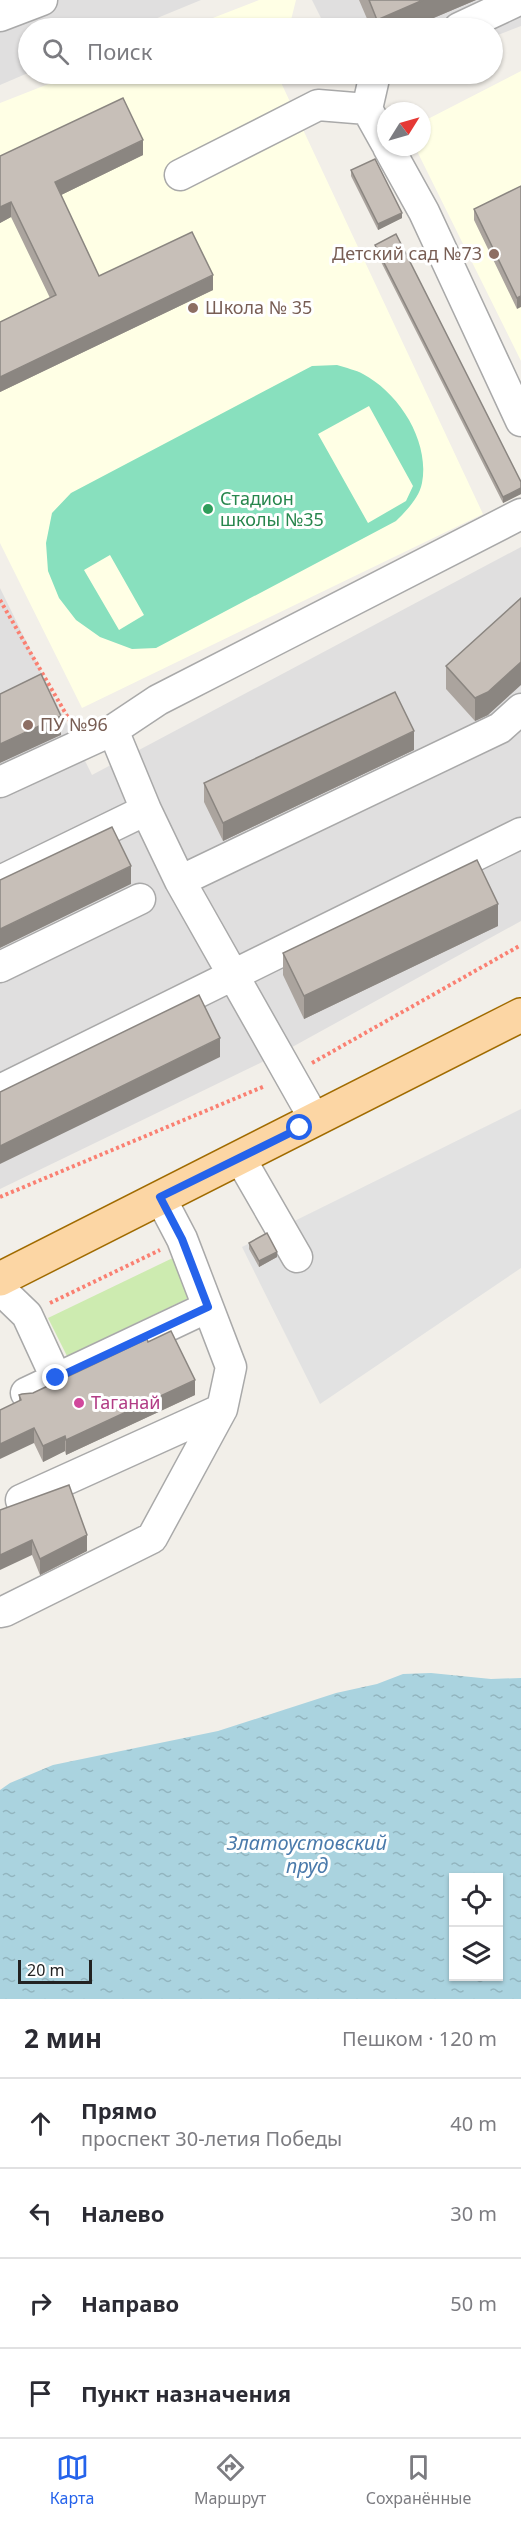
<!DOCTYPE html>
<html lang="ru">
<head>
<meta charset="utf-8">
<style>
	:root { --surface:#fff; --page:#f2f2f3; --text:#2b2b33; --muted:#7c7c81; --line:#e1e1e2; --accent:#2563eb }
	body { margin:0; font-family:"Noto Sans",sans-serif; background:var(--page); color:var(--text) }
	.controls { position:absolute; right:18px; bottom:18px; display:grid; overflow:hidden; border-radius:0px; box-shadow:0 2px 4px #0004 }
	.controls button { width:54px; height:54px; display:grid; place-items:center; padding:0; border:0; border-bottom:2px solid var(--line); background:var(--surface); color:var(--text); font:30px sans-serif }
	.compass { position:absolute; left:377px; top:102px; width:54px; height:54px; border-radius:50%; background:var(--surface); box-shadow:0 2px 4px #0004; rotate:53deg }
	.scale { position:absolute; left:18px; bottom:15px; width:74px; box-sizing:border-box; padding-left:6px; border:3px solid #222; border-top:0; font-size:16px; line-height:21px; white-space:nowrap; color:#222; -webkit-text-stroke:4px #fff; paint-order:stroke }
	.stop { position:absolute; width:18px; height:18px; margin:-14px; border:4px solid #2563eb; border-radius:50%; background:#fff }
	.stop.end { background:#2563eb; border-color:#fff; box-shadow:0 2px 6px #0008 }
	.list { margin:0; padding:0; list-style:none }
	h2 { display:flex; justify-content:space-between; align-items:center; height:78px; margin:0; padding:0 24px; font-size:26px }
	h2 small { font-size:20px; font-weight:400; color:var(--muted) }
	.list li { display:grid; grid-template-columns:39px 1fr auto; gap:18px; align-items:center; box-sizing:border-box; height:90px; padding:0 24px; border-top:2px solid var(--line) }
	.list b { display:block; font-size:22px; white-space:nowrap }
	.list p { margin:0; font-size:20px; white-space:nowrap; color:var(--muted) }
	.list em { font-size:20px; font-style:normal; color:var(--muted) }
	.icon { flex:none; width:33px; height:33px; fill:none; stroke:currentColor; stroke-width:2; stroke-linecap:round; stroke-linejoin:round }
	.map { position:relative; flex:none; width:521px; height:1999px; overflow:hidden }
	.search { position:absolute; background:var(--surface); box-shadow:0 2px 4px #0004; left:18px; right:18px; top:18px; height:66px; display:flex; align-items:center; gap:15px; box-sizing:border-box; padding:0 21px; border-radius:33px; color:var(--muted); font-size:22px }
	.sheet { height:438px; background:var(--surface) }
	nav { display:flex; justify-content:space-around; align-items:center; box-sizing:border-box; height:84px; border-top:2px solid var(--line); background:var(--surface); font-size:16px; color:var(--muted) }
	nav a { display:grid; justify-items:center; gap:3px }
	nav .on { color:var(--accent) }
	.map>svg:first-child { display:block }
	.residential { fill:#e0dfdf }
	.education { fill:#ffffe5 }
	.grass { fill:#cdebb0 }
	.pitch { fill:#88e0be; fill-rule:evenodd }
	.parking { fill:#e2e2e2 }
	.water { fill:url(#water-ripples); fill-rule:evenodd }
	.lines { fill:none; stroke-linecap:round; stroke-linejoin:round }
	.minor-casing { stroke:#a9a9a9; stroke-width:33 }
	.major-casing { stroke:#a06b00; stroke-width:36 }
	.path { stroke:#fa8072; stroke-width:4; stroke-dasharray:3 3; stroke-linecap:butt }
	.minor { stroke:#fff; stroke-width:30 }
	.major { stroke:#fcd6a4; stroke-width:33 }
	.wall { fill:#aba49e }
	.shaded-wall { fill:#8b8681 }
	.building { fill:#c7bfb8; stroke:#8b8681; stroke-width:1.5 }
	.route { stroke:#2563eb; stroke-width:8 }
	.education-dot { fill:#8d6e63; stroke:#fff; stroke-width:2 }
	.leisure-dot { fill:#2e9e5b; stroke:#fff; stroke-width:2 }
	.hotel-dot { fill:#d1479c; stroke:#fff; stroke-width:2 }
	.labels { text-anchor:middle; stroke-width:6; stroke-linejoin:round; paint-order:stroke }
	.education-label { font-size:18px; fill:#785e54; stroke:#fff; text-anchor:start }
	.leisure-label { font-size:18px; fill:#27864d; stroke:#fff; text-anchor:start }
	.hotel-label { font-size:18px; fill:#b23c85; stroke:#fff; text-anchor:start }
	.water-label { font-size:20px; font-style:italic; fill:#4a7aab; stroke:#fff }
</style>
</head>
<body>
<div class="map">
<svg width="521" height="1999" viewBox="0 0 521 1999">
	<defs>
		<pattern id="water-ripples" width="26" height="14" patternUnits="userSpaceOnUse" patternTransform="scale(1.5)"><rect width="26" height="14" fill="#aad3df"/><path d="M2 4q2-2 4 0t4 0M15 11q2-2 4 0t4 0" fill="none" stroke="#92b5bf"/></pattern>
	</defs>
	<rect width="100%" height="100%" fill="#f2efe9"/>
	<path class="residential" d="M 0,0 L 201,0 L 133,28 L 28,28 L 28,73 L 0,85 Z
		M 312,0 L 521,0 L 521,26 L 493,37 L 492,28 L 326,28 Z
		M 521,547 L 521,921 L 285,1051 L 0,1189 L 0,588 L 92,775 Z"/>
	<path class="education" d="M 259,0 L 296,0 L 289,28 L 187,28 Z
		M 521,71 L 521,361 L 415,147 L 422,147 L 422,122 Z
		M 74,74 L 277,74 L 483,514 L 82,708 L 0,543 L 0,103 Z"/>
	<path class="grass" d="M 181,1254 L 199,1293 L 67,1356 L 48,1318 Z"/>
	<path class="pitch" d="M 337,365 C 346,368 356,370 363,374 C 399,393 430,441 422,483 C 419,498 407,510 396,521 L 156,648 L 132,649 L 100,637 L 76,620 L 59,598 L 48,571 L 46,543 L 52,513 L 71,493 L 312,366 ZM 369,406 L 413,486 L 406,501 L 368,523 L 318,434 ZM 110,555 L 144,615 L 119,630 L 84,570 Z"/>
	<path class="parking" d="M 521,1109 L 521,1268 L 320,1404 L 242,1247 Z"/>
	<path class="water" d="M 431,1673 L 491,1679 L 521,1678 L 521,1999 L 0,1999 L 0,1790 L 10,1783 L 53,1765 L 218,1731 L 336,1693 L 377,1684 L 403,1674 ZM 454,1878 L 498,1878 L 498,1976 L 454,1976 Z"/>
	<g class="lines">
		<defs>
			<path id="minor" d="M 0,16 L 42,0
				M 459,28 L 519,0
				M 367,109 L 375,74
				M 388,147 L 424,212 L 521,421
				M 180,175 L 318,105 L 367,109 L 386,143
				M 0,782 L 113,730
				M 0,881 L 146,810
				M 180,881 L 500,728 L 521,709
				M 0,967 L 140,899
				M 0,1090 L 521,833
				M 315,1120 L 180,881 L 146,810 L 113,730 L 158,700 L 521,514
				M 240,1158 L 297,1257
				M 0,1289 L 27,1315 L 56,1378
				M 26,1393 L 208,1307
				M 21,1500 L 222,1409 L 231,1367 L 182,1239 L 160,1197
				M 0,1612 L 5,1611 L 152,1538 L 222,1409"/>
			<path id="major" d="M 0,1279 L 521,1015"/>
		</defs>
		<use href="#minor" class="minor-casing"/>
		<use href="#major" class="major-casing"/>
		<path class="path" d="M 0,600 L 70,721
			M 312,1063 L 521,945
			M 0,1197 L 265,1086
			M 50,1303 L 160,1250"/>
		<use href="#minor" class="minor"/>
		<use href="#major" class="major"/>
	</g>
	<path class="wall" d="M 359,0 L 476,0 L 410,28 L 371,28 Z
		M 143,155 L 61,195 L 99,276 L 213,290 L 0,392 L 0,322 L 50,298 L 11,217 L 0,223 L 0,156 Z
		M 351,170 L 402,218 L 378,230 L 351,176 Z
		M 521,186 L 517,309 L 474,220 L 474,209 Z
		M 375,245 L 521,482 L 521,494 L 503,503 L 375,250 Z
		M 521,598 L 488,715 L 475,721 L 446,689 L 446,666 Z
		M 414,750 L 223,841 L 204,802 L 204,783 Z
		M 498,926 L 304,1019 L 283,975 L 283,953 Z
		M 249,1243 L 277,1257 L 259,1267 L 249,1249 Z
		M 148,1342 L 195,1395 L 66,1455 L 65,1451 L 43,1462 L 34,1443 L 19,1401 L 19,1395 L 33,1393 Z
		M 0,1510 L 87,1551 L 40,1575 L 32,1555 Z"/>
	<path class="shaded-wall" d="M 423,0 L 476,0 L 410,28 L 377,28 L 377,20 Z
		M 143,140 L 143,155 L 55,198 L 55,182 Z
		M 11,202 L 11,217 L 0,223 L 0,207 Z
		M 402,213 L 402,218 L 378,230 L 378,224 Z
		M 213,275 L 213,290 L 0,392 L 0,377 Z
		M 521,296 L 521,307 L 517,309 L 517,298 Z
		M 521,488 L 521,494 L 503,503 L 503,497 Z
		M 521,662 L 521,685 L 488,715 L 475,721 L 475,698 Z
		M 61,716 L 61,735 L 0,763 L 0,744 Z
		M 414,731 L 414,750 L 223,841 L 223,823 Z
		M 131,866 L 131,884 L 0,948 L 0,929 Z
		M 498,904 L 498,926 L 304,1019 L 304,996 Z
		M 220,1038 L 220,1057 L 0,1164 L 0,1146 Z
		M 277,1252 L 277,1257 L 259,1267 L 259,1261 Z
		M 195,1380 L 195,1395 L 66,1455 L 66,1440 Z
		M 34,1428 L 34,1443 L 0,1459 L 0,1444 Z
		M 65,1436 L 65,1451 L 43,1462 L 43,1446 Z
		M 87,1535 L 87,1551 L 40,1575 L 40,1559 Z
		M 32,1540 L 32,1555 L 0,1570 L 0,1555 Z"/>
	<path class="building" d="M 369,0 L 423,0 L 377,20 Z
		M 123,98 L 143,140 L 55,182 L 99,276 L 192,232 L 213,275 L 0,377 L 0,322 L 56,295 L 11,202 L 0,207 L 0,156 Z
		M 375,159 L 402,213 L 378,224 L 351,170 Z
		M 521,186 L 521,296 L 517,298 L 474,209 Z
		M 396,234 L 521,482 L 521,488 L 503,497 L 375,245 Z
		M 521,598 L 521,662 L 488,692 L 475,698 L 446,666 Z
		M 41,674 L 61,716 L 0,744 L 0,694 Z
		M 395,692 L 414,731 L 223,823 L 204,783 Z
		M 112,827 L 131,866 L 0,929 L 0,880 Z
		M 477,860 L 498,904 L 304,996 L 283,953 Z
		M 199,995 L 220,1038 L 0,1146 L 0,1092 Z
		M 267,1233 L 277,1252 L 259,1261 L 249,1243 Z
		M 171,1331 L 195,1380 L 66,1440 L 65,1436 L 43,1446 L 34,1428 L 0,1444 L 0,1410 L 21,1400 L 19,1395 L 22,1394 L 33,1393 L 147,1339 L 148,1342 Z
		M 69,1485 L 87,1535 L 40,1559 L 32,1540 L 0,1555 L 0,1510 Z"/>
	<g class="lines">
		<path class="route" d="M 56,1378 L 208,1307 L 182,1239 L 160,1197 L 300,1128"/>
	</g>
	<g class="education-dot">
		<circle cx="494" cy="254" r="6"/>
		<circle cx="193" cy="308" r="6"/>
		<circle cx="28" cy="725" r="6"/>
	</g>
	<circle class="leisure-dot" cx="208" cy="509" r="6"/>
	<circle class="hotel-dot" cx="79" cy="1403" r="6"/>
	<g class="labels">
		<g class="education-label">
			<text x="482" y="260" text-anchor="end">Детский сад №73</text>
			<text x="205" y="314">Школа № 35</text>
			<text x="40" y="731">ПУ №96</text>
		</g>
		<g class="leisure-label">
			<text x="220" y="505">Стадион<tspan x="220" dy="21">школы №35</tspan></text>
		</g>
		<g class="hotel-label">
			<text x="91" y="1409">Таганай</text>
		</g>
		<g class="water-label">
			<text x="307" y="1850">Златоустовский<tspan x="307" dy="23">пруд</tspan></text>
		</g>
	</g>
</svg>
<div class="controls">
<button><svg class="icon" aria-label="locate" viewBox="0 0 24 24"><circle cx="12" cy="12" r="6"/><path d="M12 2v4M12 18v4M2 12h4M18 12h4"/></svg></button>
<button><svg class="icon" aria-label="layers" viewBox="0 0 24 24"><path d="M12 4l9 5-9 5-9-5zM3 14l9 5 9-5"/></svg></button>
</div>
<svg class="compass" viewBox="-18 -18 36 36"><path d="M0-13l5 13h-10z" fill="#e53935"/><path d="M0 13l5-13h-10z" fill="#7c7c81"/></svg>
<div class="scale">20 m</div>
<div class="stop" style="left:300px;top:1128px"></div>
<div class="stop end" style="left:56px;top:1378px"></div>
<div class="search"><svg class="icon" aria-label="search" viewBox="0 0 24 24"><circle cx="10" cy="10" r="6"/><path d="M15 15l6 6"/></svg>Поиск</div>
</div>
<section class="sheet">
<h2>2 мин<small>Пешком · 120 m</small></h2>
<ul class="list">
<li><svg class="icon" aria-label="ahead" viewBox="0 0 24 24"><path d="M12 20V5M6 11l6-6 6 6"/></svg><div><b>Прямо</b><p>проспект 30-летия Победы</p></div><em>40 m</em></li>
<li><svg class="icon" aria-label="left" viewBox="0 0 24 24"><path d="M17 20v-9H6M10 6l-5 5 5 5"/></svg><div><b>Налево</b></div><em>30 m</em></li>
<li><svg class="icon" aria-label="right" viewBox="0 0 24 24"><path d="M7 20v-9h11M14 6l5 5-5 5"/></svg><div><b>Направо</b></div><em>50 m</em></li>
<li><svg class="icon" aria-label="arrive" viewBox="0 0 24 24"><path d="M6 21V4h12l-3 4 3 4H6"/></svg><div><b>Пункт назначения</b></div></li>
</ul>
</section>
<nav>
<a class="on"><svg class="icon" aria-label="map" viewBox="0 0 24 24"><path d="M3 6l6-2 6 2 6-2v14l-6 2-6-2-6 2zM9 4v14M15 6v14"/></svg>Карта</a>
<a><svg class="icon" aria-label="directions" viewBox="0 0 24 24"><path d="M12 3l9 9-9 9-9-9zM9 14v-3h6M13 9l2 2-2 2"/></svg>Маршрут</a>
<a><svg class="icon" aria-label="saved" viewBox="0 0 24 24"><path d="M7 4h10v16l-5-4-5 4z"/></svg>Сохранённые</a>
</nav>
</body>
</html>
